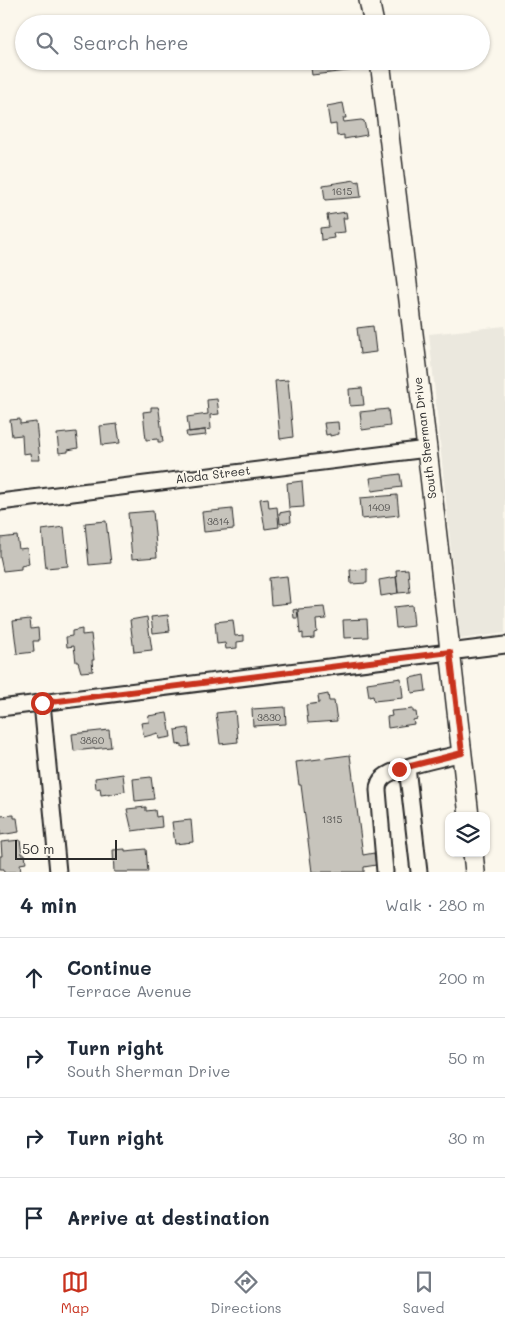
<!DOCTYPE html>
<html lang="en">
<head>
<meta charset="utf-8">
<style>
	:root { --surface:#fff; --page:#f2f2f3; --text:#1f2937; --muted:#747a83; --line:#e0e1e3; --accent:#c8321e }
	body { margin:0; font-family:Mali,sans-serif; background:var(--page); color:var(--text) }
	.controls { position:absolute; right:15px; bottom:15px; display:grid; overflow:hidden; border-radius:10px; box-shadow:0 1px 4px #0004 }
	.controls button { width:45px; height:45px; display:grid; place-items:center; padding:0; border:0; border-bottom:1px solid var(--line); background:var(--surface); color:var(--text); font:25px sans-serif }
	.scale { position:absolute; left:15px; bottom:12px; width:102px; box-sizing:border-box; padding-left:5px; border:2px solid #2b2b2b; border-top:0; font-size:14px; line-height:18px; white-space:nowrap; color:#2b2b2b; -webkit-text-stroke:4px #fbf7ec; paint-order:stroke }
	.stop { position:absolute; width:15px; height:15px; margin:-11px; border:4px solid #c8321e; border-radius:50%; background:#fff }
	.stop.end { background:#c8321e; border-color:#fff; box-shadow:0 1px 5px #0008 }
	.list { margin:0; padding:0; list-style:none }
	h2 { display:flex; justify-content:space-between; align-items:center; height:65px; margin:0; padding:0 20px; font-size:21px }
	h2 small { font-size:16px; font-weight:400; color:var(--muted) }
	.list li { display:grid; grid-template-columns:32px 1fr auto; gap:15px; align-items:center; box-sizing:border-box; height:80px; padding:0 20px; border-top:1px solid var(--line) }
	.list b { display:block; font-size:19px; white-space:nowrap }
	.list p { margin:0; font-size:16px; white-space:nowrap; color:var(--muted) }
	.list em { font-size:16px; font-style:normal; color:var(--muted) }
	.icon { flex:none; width:28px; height:28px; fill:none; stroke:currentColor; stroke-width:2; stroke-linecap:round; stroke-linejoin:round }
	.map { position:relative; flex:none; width:505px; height:872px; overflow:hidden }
	.search { position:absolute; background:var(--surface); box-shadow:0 1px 4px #0004; left:15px; right:15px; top:15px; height:55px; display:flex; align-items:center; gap:12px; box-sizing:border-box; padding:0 18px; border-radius:28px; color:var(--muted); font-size:19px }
	.sheet { height:385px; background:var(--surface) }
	nav { display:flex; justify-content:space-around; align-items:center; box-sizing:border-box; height:70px; border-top:1px solid var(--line); background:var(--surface); font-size:14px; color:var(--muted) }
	nav a { display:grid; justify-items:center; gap:2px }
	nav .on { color:var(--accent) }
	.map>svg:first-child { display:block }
	.built { fill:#ebe8de }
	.building { fill:#c7c4bc; stroke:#2b2b2b }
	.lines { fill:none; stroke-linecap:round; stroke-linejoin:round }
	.minor-casing { stroke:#2b2b2b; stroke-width:19 }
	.major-casing { stroke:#2b2b2b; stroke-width:22 }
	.minor { stroke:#fbf7ec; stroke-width:15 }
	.major { stroke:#fbf7ec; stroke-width:19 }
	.route { stroke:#c8321e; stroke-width:6 }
	.labels { text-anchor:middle; stroke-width:4; stroke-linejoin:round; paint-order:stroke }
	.number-label { font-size:10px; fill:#52514f }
	.street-label { font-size:12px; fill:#2b2b2b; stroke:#fbf7ec }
</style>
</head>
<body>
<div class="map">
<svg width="505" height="872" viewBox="0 0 505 872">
	<rect width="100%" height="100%" fill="#fbf7ec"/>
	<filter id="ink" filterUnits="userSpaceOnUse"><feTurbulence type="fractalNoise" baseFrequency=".02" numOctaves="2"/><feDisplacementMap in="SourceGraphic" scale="10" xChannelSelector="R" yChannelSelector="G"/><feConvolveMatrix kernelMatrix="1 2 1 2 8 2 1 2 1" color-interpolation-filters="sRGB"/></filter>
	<g filter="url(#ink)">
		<path class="built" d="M 505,326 L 505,633 L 460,639 L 429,334 Z"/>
		<path class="building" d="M 310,61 L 359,61 L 359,68 L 356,68 L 356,70 L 312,75 Z
			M 343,103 L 346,118 L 343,118 L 344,122 L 361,120 L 364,121 L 367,135 L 344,139 L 344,135 L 337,136 L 336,124 L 330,125 L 327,106 Z
			M 355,180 L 355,182 L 359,181 L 361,197 L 325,200 L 323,185 Z
			M 346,212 L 347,218 L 343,218 L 345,232 L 333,233 L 334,238 L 321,240 L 320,228 L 329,227 L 327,215 Z
			M 373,326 L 376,352 L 360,354 L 357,328 Z
			M 288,380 L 293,437 L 280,439 L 275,381 Z
			M 362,388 L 364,405 L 350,406 L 349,389 Z
			M 217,399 L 219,414 L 210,415 L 211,429 L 189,432 L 187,417 L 208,414 L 207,400 Z
			M 151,407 L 158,407 L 159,410 L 163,442 L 158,442 L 158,439 L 146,440 L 143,412 L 151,411 Z
			M 388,409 L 390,426 L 362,430 L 360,412 Z
			M 20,419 L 20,424 L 36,422 L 40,460 L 31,460 L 30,453 L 23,454 L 22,435 L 12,436 L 10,420 Z
			M 338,422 L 339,434 L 330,436 L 330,434 L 326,435 L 324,423 Z
			M 117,424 L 120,443 L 102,445 L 100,426 Z
			M 205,430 L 206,435 L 187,437 L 186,432 Z
			M 76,432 L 78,448 L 68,450 L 68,452 L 59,453 L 57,434 Z
			M 400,474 L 402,487 L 372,491 L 370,478 Z
			M 302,481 L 304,507 L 289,508 L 287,483 Z
			M 397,495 L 399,515 L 362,519 L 360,498 Z
			M 268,498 L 269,508 L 277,507 L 279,527 L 265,529 L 260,499 Z
			M 232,509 L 234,529 L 204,532 L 202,512 Z
			M 153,511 L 157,557 L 132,559 L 128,513 Z
			M 290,511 L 291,522 L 280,524 L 279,513 Z
			M 106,521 L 111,563 L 89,565 L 85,523 Z
			M 64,527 L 68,566 L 46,568 L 42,530 Z
			M 17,536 L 19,549 L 27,548 L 29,564 L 21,566 L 21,569 L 3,571 L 0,557 L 0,538 Z
			M 367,569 L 367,583 L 351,584 L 350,570 Z
			M 408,569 L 410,592 L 398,593 L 396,570 Z
			M 287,576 L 290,603 L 271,605 L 269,578 Z
			M 396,577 L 398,593 L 381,596 L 379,580 Z
			M 412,605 L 414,626 L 396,628 L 394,607 Z
			M 324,607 L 326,619 L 316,620 L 317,632 L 314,633 L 314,638 L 303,639 L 303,633 L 300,634 L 298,609 Z
			M 297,609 L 298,618 L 294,618 L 293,610 Z
			M 168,615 L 170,631 L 153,633 L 151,617 Z
			M 147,617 L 152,650 L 134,652 L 130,620 Z
			M 30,619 L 31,629 L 38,628 L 39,641 L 33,641 L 34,652 L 17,654 L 13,621 Z
			M 367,619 L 368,637 L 344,638 L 343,620 Z
			M 233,620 L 235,636 L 244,635 L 244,641 L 237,642 L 237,648 L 226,649 L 225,643 L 217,644 L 215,622 Z
			M 82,629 L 82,635 L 91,634 L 94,660 L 92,660 L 93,671 L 81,672 L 78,662 L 76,662 L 74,646 L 67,647 L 66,637 L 72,636 L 72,631 Z
			M 424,675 L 426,691 L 412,693 L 410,678 Z
			M 401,678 L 403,698 L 374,701 L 373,696 L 369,697 L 367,683 Z
			M 328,694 L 329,701 L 334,701 L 337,721 L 308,723 L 306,705 L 319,703 L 318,696 Z
			M 285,707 L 286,724 L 253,726 L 252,709 Z
			M 413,709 L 413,712 L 416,712 L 417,719 L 413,720 L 414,724 L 388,728 L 387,717 L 392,716 L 391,711 Z
			M 235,711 L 238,742 L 220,744 L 216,713 Z
			M 167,713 L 171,737 L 159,739 L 158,733 L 144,737 L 141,723 L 149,722 L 148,716 Z
			M 188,728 L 190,746 L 182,747 L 182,744 L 177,745 L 175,730 Z
			M 109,730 L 111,747 L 74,751 L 72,734 Z
			M 350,755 L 363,855 L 374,853 L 376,865 L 364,867 L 364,872 L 312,872 L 301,785 L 299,785 L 296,762 Z
			M 123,774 L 125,791 L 108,795 L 108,794 L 101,795 L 100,788 L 96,789 L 95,778 Z
			M 151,777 L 154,799 L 135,801 L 133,779 Z
			M 146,807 L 146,811 L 155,810 L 156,817 L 161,816 L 162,827 L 132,831 L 127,809 Z
			M 14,815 L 14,818 L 17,818 L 19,832 L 0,835 L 0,816 Z
			M 191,820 L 193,842 L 175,844 L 172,822 Z
			M 20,840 L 22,854 L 25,854 L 26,863 L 20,864 L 21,872 L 4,872 L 4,869 L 0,869 L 0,856 L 2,856 L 1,842 Z
			M 125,849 L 125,851 L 146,849 L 148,872 L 114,872 L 113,850 Z"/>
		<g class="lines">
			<defs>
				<path id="minor" d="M 0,502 L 427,449
					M 42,703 L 58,872
					M 0,708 L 505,645
					M 407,767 L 419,872
					M 385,872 L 378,790 C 378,785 379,781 384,777 C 395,767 445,758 462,753"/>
				<path id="major" d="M 369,0 L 374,24
					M 380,61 L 427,449 L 469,816
					M 473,853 L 475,872"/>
			</defs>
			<use href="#minor" class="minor-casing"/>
			<use href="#major" class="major-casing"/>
			<use href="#minor" class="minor"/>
			<use href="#major" class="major"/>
		</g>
	</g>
	<g class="lines" filter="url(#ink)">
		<path class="route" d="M 42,703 L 450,652 L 462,753 L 399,769"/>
	</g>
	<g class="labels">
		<g class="number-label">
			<text x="342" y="195">1615</text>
			<text x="379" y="511">1409</text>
			<text x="218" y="525">3814</text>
			<text x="269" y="721">3830</text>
			<text x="92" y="744">3860</text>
			<text x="332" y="823">1315</text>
		</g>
		<g class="street-label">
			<text transform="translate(425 438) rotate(-97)" y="4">South Sherman Drive</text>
			<text transform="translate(213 475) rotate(-7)" y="4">Aloda Street</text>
		</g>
	</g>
</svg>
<div class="controls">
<button><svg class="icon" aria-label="layers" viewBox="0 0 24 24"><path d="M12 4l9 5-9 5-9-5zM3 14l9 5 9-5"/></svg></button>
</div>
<div class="scale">50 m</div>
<div class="stop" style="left:42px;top:703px"></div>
<div class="stop end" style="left:399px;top:769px"></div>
<div class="search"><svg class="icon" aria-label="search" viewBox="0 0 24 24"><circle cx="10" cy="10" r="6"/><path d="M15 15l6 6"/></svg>Search here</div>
</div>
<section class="sheet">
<h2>4 min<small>Walk · 280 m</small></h2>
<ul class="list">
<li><svg class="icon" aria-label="ahead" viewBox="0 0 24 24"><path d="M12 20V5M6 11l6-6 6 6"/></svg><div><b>Continue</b><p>Terrace Avenue</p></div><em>200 m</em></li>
<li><svg class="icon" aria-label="right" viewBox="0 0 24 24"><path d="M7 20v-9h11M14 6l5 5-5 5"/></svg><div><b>Turn right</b><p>South Sherman Drive</p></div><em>50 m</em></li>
<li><svg class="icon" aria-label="right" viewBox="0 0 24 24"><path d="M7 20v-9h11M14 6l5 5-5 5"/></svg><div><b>Turn right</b></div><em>30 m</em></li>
<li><svg class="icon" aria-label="arrive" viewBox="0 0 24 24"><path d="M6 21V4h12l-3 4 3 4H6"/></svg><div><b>Arrive at destination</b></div></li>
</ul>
</section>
<nav>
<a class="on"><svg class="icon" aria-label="map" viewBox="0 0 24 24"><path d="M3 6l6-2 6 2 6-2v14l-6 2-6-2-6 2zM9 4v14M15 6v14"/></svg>Map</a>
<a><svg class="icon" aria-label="directions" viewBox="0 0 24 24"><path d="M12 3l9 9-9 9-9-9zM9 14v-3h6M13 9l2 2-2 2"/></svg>Directions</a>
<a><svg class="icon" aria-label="saved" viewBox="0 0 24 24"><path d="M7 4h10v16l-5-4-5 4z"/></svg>Saved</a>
</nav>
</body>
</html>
